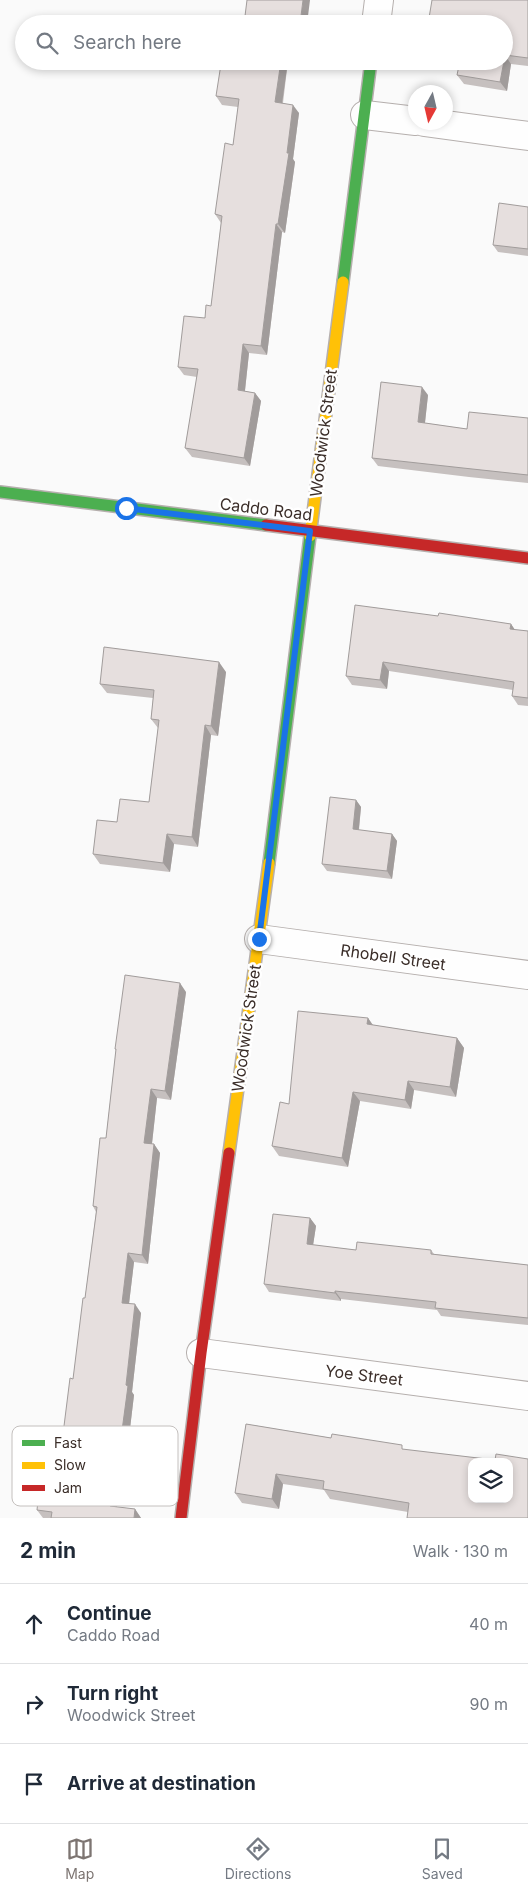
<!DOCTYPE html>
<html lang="en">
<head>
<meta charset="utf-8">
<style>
	:root { --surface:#fff; --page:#f6f6f7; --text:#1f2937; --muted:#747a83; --line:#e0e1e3; --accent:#7d7572 }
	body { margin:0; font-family:Inter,sans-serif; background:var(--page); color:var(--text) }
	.controls { position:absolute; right:15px; bottom:15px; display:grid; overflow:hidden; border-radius:10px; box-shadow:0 2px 8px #0003 }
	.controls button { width:45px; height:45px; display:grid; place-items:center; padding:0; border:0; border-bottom:1px solid var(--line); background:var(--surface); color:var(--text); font:25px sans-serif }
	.compass { position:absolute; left:408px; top:85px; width:45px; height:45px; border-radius:50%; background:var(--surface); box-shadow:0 2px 8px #0003; rotate:188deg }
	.stop { position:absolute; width:15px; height:15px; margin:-11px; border:4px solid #1a73e8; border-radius:50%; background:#fff }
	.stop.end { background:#1a73e8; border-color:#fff; box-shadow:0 1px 5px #0008 }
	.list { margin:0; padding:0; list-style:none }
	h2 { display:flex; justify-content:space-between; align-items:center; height:65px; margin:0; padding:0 20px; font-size:21px }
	h2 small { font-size:16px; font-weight:400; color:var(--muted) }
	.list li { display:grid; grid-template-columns:32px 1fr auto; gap:15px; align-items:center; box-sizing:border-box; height:80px; padding:0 20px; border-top:1px solid var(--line) }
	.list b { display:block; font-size:19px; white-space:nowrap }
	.list p { margin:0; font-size:16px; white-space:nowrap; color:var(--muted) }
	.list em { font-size:16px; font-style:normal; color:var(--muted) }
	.icon { flex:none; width:28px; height:28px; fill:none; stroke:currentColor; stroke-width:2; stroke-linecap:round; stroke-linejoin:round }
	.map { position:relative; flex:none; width:528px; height:1518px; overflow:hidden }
	.search { position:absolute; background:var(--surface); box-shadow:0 2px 8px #0003; left:15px; right:15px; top:15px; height:55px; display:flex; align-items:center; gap:12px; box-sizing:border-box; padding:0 18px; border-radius:28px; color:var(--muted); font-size:19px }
	.sheet { height:305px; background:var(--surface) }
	nav { display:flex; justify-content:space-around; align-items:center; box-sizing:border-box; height:70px; border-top:1px solid var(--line); background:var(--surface); font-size:14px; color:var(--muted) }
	nav a { display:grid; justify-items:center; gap:2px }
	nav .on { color:var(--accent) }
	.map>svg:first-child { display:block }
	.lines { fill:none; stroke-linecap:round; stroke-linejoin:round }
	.street-casing { stroke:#b5afad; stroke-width:30 }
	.fast-casing { stroke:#b5afad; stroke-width:14 }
	.slow-casing { stroke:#b5afad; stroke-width:14 }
	.jam-casing { stroke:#b5afad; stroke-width:14 }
	.street { stroke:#fefefe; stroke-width:28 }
	.fast { stroke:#4caf50; stroke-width:11 }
	.slow { stroke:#ffc107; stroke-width:11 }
	.jam { stroke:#c62828; stroke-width:11 }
	.wall { fill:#c6c0bf }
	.shaded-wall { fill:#a19c9b }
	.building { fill:#e6dfde; stroke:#a19c9b; fill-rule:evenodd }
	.route { stroke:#1a73e8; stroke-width:6 }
	.labels { text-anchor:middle; stroke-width:5; stroke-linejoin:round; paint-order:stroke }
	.street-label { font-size:16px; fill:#3a2d28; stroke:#fff }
	.key { fill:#fff; stroke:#c4c0be; stroke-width:1 }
	.key-label { font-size:14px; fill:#3a2d28 }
</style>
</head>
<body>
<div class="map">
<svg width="528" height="1518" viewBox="0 0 528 1518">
	<rect width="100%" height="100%" fill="#fafafa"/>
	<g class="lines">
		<defs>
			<path id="street" d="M 376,24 L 379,0
				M 365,115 L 416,121
				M 424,122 L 528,136
				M 259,939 L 528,975
				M 201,1353 L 528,1396"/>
			<path id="fast" d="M 343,282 L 371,61
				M 0,492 L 266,525
				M 269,863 L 310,536"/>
			<path id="slow" d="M 310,536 L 343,282
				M 229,1153 L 269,863"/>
			<path id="jam" d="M 266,525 L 528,558
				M 181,1518 L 201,1353 L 229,1153"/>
		</defs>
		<use href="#street" class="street-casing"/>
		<use href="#fast" class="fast-casing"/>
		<use href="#slow" class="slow-casing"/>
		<use href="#jam" class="jam-casing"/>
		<use href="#street" class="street"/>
		<use href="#fast" class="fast"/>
		<use href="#slow" class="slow"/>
		<use href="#jam" class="jam"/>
	</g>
	<path class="wall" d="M 528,0 L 528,66 L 511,64 L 507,91 L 464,84 L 457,75 L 504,24 Z
		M 288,61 L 283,103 L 299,113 L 293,159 L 295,162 L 285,233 L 282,232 L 267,355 L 249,353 L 245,391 L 255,393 L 261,401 L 250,466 L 192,457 L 185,448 L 197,377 L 184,375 L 178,367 L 211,306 L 221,223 L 215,214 L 233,145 L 238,107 L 222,105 L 216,96 L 239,66 Z
		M 528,207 L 528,256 L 498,252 L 493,245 Z
		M 428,395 L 425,423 L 467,429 L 528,418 L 528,483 L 469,477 L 378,466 L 372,458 Z
		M 438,616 L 511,624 L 515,630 L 528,631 L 528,706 L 518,705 L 512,696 L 513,690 L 389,671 L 387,689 L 352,685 L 346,676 Z
		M 226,672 L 218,736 L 211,735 L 198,847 L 174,844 L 170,872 L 100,864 L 93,854 L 117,822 L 149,802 L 158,728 L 151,719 L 153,698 L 107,693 L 100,684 Z
		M 356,800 L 361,807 L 359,830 L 392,834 L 397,841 L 392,879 L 327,871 L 322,864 Z
		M 186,992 L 171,1100 L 157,1098 L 152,1144 L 154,1144 L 160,1153 L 148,1264 L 134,1262 L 129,1304 L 141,1313 L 132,1392 L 134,1395 L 126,1462 L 122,1462 L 117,1507 L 135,1509 L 141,1518 L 43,1518 L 37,1510 L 57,1473 L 73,1379 L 85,1298 L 96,1212 L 93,1206 L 106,1138 L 116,1050 L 115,1049 Z
		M 368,1018 L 373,1025 L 457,1038 L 464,1048 L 456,1097 L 414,1090 L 411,1109 L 360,1101 L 348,1167 L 279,1156 L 272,1146 L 289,1104 Z
		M 310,1218 L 316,1226 L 313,1245 L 356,1250 L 431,1250 L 434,1254 L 528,1265 L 528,1325 L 441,1316 L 437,1310 L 341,1299 L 341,1301 L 269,1292 L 264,1284 Z
		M 246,1424 L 405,1450 L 495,1460 L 528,1459 L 408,1512 L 330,1499 L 324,1490 L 283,1484 L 279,1509 L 242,1503 L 235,1493 Z"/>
	<path class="shaded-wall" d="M 303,0 L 310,0 L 307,24 L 300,24 Z
		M 505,55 L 511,64 L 507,91 L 500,82 Z
		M 281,61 L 288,61 L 281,111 L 275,102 Z
		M 293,105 L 299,113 L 293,159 L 295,162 L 285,233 L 278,224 Z
		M 276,224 L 282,232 L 267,355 L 261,346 Z
		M 243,344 L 249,353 L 244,399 L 238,390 Z
		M 422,387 L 428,395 L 424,431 L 418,422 Z
		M 255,393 L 261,401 L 250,466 L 244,458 Z
		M 511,624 L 517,633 L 510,629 Z
		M 219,662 L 226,672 L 218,736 L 211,726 Z
		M 383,662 L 389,671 L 387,689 L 380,680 Z
		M 205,725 L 211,735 L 198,847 L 192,837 Z
		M 356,800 L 361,807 L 358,837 L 353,829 Z
		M 167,834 L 174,844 L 170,872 L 163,863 Z
		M 392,834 L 397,841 L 392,879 L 387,871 Z
		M 180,983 L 186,992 L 171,1100 L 165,1091 Z
		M 368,1018 L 374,1027 L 367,1024 Z
		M 457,1038 L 464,1048 L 456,1097 L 450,1087 Z
		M 408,1081 L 414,1090 L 411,1109 L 405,1100 Z
		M 151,1089 L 157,1098 L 151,1152 L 144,1143 Z
		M 353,1092 L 360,1101 L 348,1167 L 342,1158 Z
		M 154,1144 L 160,1153 L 148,1264 L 142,1255 Z
		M 310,1218 L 316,1226 L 312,1252 L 307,1244 Z
		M 128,1253 L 134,1262 L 128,1312 L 122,1303 Z
		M 335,1291 L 341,1299 L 341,1301 L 335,1293 Z
		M 135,1304 L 141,1313 L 132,1392 L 134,1395 L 126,1462 L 119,1453 L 126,1385 Z
		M 116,1453 L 122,1462 L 116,1515 L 110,1506 Z
		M 276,1474 L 283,1484 L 279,1509 L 272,1499 Z
		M 135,1509 L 141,1518 L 134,1518 Z"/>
	<path class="building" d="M 247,0 L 303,0 L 300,24 L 286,23 L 286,24 L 244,24 Z
		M 432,0 L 528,0 L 528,58 L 505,55 L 504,59 L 504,24 L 428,24 Z
		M 239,61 L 281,61 L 275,102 L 293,105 L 287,153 L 289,153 L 278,224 L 276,224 L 261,346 L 243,344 L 238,390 L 255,393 L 244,458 L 185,448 L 198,369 L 178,367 L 184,316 L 205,318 L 206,305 L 211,306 L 222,216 L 215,214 L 225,143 L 233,145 L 239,99 L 216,96 L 221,64 L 239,66 Z
		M 460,61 L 504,61 L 500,82 L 457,75 Z
		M 499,203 L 528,207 L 528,249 L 493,245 Z
		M 381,382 L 422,387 L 418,422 L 467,429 L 469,412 L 528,418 L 528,475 L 463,468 L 372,458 Z
		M 355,605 L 438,616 L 439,613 L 511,624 L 510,629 L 528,631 L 528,698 L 512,696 L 514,682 L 383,662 L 380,680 L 346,676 Z
		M 104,647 L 219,662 L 211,726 L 205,725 L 192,837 L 167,834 L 163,863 L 93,854 L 97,820 L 117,822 L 120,799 L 149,802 L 159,720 L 151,719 L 154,690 L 100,684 Z
		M 330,797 L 356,800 L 353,829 L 392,834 L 387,871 L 322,864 Z
		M 125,975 L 180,983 L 165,1091 L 151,1089 L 144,1143 L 154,1144 L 142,1255 L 128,1253 L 122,1303 L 135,1304 L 126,1385 L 128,1386 L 119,1453 L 116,1453 L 110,1506 L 135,1509 L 134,1518 L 51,1518 L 52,1512 L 37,1510 L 41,1471 L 57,1473 L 59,1458 L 60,1458 L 70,1378 L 73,1379 L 83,1298 L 85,1298 L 97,1207 L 93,1206 L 100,1138 L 106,1138 L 116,1049 L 115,1049 Z
		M 298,1011 L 368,1018 L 367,1024 L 457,1038 L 450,1087 L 408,1081 L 405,1100 L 353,1092 L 342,1158 L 272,1146 L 280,1102 L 289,1104 Z
		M 273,1214 L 310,1218 L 307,1244 L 356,1250 L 357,1242 L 431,1250 L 431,1254 L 528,1265 L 528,1318 L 435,1308 L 436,1302 L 335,1291 L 335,1293 L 264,1284 Z
		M 246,1424 L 331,1438 L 332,1434 L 402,1445 L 402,1449 L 495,1460 L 496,1454 L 528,1459 L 528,1518 L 407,1518 L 409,1503 L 323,1489 L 324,1481 L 276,1474 L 272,1499 L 235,1493 ZM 472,1462 L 509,1462 L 509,1499 L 472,1499 Z"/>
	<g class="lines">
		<path class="route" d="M 126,508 L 310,531 L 259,939"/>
	</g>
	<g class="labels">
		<g class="street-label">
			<text transform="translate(323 433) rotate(-83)" y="6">Woodwick Street</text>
			<text transform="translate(266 509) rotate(7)" y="6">Caddo Road</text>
			<text transform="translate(393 957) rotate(8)" y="6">Rhobell Street</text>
			<text transform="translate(246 1028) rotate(-82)" y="6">Woodwick Street</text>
			<text transform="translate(364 1375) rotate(7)" y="6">Yoe Street</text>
		</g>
	</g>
	<rect x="12" y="1426" width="166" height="80" rx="8" class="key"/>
	<rect x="22" y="1440" width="23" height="6" fill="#4caf50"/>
	<rect x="22" y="1462" width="23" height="7" fill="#ffc107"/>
	<rect x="22" y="1485" width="23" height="6" fill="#c62828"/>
	<g class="key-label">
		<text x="54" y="1448">Fast</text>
		<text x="54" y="1470">Slow</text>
		<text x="54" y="1493">Jam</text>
	</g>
</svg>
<div class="controls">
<button><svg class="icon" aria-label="layers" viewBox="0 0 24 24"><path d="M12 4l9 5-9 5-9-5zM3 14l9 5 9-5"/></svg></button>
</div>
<svg class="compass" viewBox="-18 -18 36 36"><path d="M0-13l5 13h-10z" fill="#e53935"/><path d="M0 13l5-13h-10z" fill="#747a83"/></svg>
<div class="stop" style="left:126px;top:508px"></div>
<div class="stop end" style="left:259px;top:939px"></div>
<div class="search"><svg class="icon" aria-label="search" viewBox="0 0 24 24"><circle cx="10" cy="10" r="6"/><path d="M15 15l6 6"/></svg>Search here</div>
</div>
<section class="sheet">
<h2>2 min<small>Walk · 130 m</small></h2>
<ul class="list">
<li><svg class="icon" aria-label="ahead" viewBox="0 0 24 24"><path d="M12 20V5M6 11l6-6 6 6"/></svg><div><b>Continue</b><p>Caddo Road</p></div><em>40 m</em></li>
<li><svg class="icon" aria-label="right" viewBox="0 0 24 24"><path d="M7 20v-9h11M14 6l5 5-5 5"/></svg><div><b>Turn right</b><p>Woodwick Street</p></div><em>90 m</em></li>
<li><svg class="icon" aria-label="arrive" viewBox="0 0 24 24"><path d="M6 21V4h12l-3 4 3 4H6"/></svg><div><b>Arrive at destination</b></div></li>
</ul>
</section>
<nav>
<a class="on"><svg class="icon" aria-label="map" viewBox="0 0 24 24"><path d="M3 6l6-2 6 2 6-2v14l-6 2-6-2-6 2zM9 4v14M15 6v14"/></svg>Map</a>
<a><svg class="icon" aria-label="directions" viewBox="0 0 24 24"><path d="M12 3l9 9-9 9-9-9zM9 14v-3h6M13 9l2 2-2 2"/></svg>Directions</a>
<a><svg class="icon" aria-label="saved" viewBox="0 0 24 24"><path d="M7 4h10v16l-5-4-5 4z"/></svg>Saved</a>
</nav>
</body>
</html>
